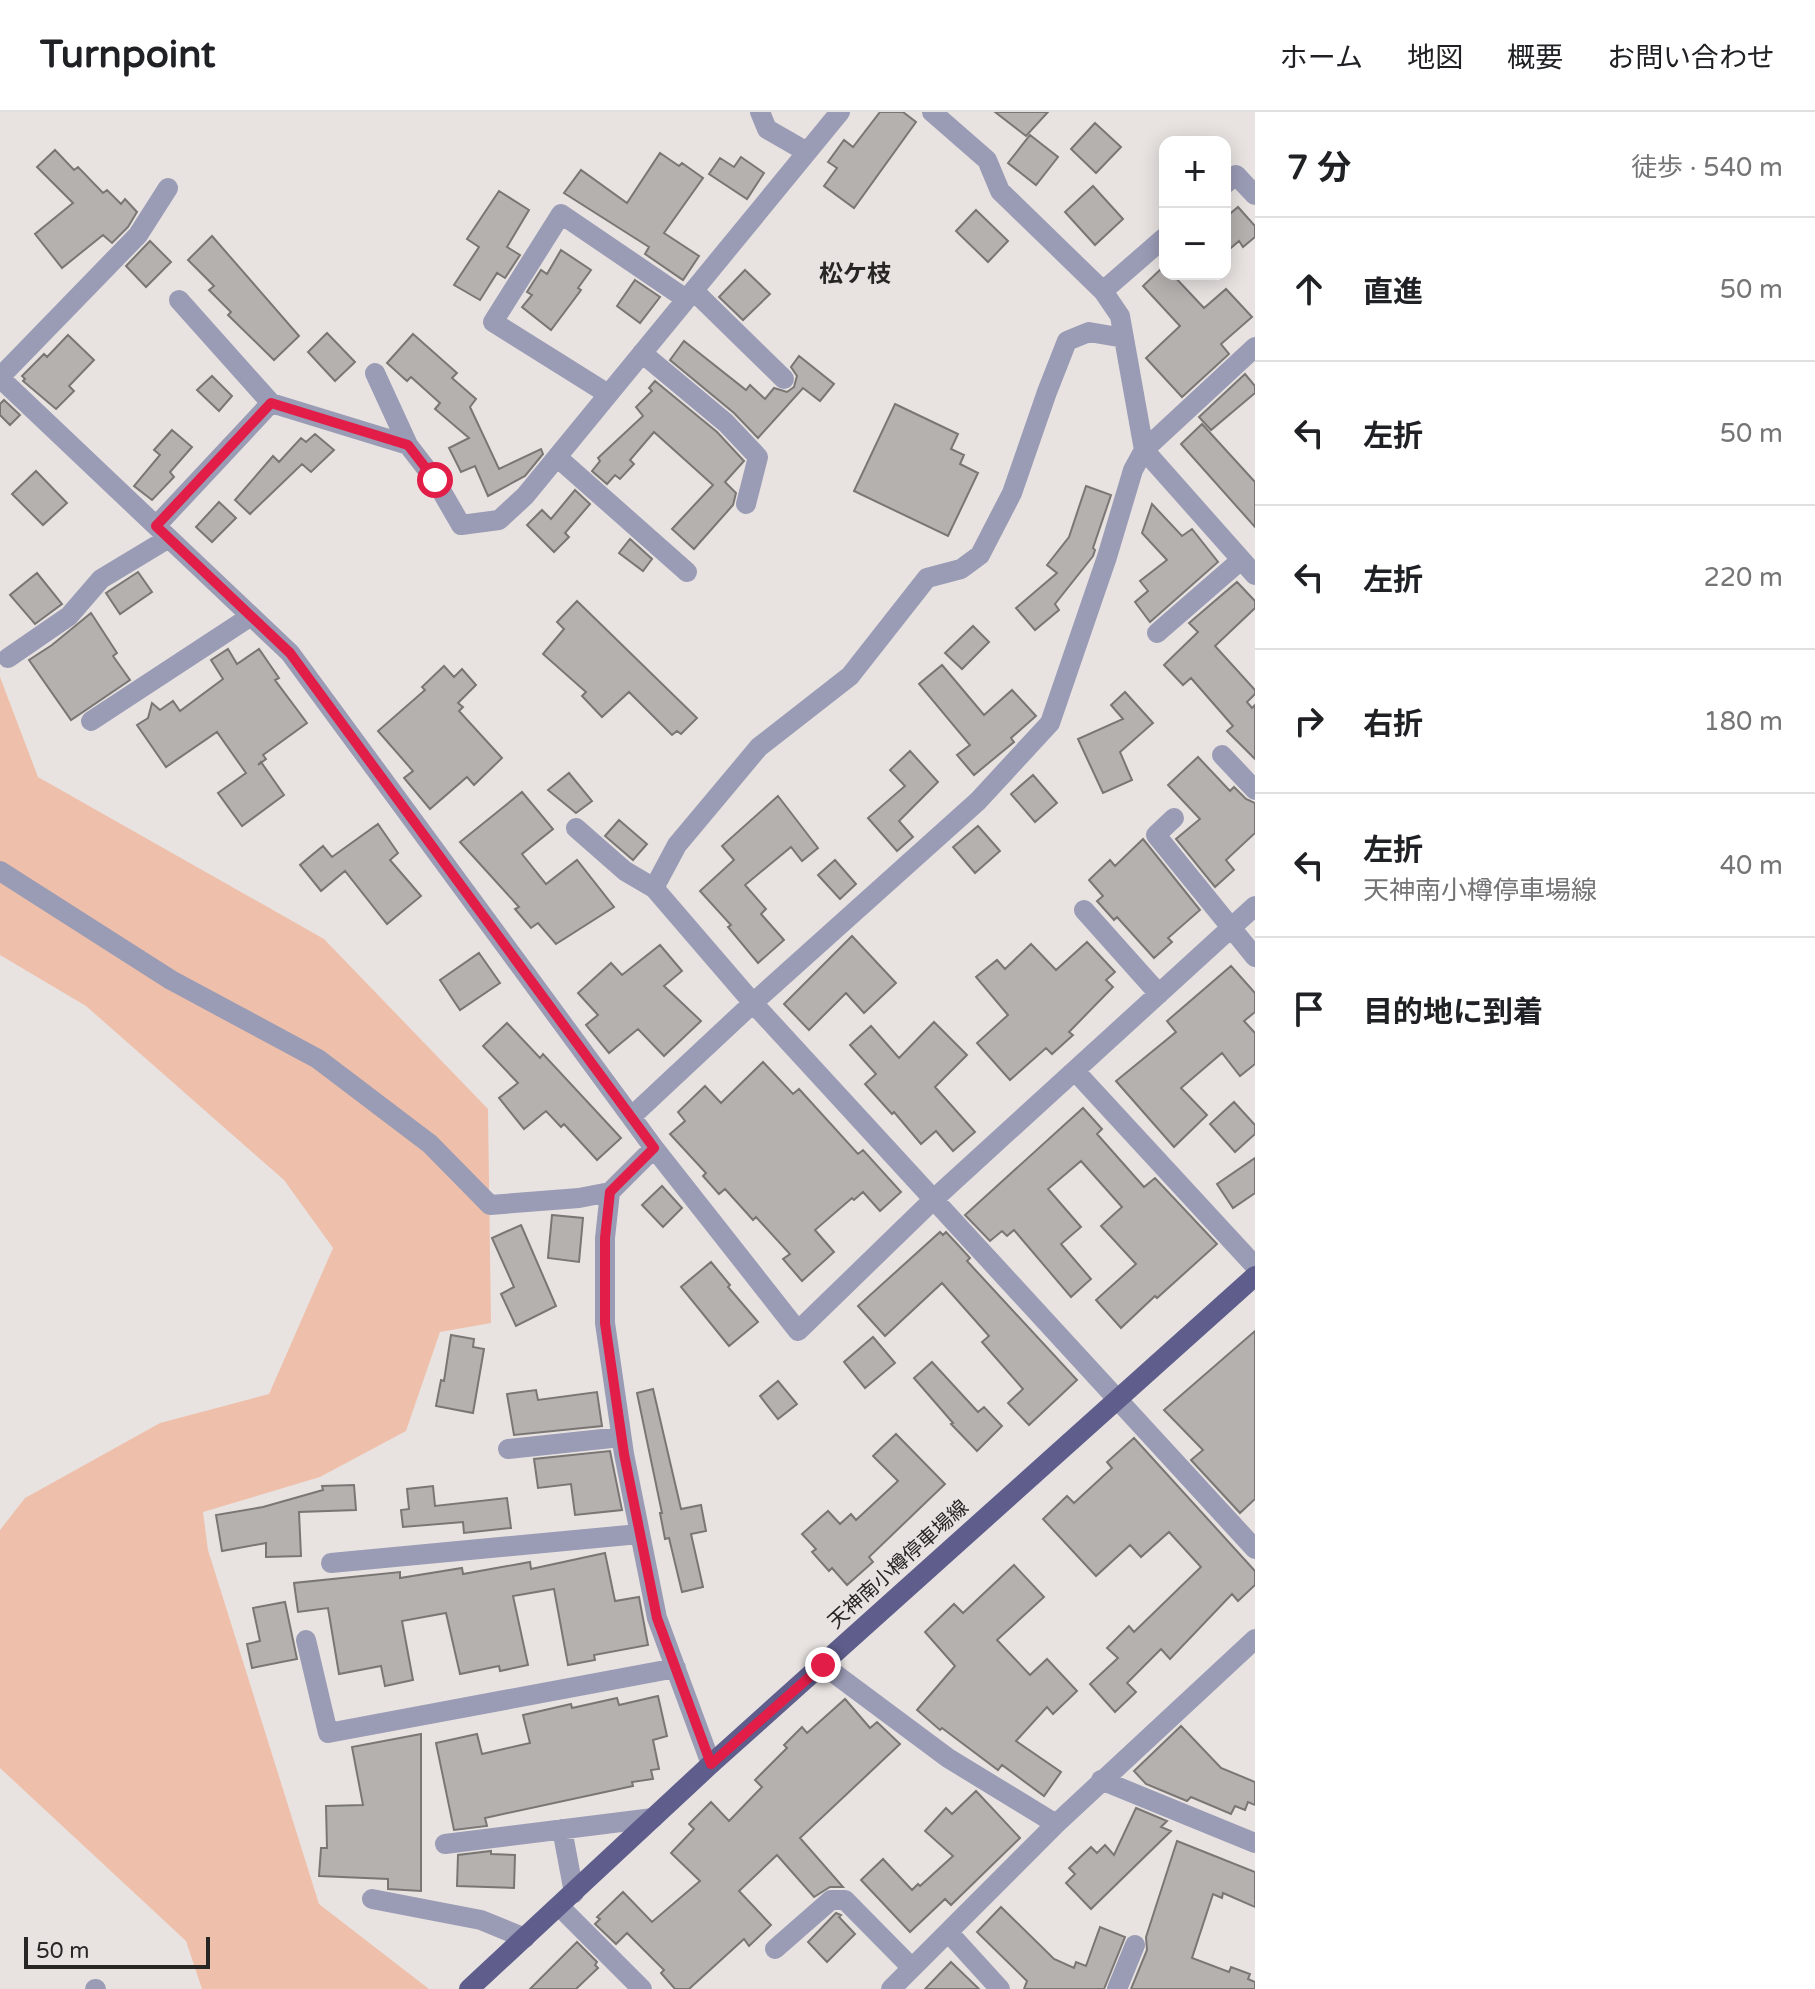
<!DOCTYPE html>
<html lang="ja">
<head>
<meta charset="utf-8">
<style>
	:root { --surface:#fff; --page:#f2f2f2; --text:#202124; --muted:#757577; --line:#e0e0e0 }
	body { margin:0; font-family:"Varela Round","Noto Sans JP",sans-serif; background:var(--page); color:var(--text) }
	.controls { position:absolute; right:24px; top:24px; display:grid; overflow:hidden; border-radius:16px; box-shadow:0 4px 20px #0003 }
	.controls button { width:72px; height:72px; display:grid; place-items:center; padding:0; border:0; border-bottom:2px solid var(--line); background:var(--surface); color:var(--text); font:40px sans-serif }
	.scale { position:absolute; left:24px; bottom:20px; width:186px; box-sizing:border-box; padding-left:8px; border:4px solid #282625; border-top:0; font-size:22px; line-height:28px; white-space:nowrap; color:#282625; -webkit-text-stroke:6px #e8e3e1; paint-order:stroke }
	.stop { position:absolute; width:24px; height:24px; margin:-18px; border:6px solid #e11d48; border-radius:50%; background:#fff }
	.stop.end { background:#e11d48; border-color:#fff; box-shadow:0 2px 8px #0008 }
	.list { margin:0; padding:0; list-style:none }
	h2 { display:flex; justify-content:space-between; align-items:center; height:104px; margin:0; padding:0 32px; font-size:34px }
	h2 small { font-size:26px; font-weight:400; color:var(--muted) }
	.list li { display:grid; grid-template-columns:52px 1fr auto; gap:24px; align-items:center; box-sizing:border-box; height:144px; padding:0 32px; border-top:2px solid var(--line) }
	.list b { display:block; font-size:30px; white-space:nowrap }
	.list p { margin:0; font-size:26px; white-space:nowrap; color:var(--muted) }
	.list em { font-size:26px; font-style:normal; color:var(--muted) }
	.icon { flex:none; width:44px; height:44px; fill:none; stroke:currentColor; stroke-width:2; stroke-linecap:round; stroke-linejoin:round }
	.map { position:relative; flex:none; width:1255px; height:1877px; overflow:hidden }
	header { display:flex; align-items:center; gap:48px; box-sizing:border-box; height:112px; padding:0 40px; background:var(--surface); border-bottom:2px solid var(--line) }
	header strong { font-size:38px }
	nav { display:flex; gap:44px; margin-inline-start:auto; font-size:28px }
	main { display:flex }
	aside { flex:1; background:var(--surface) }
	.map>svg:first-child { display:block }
	.green { fill:#eec0ab }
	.building { fill:#b5b1af; stroke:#7a7674; stroke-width:2 }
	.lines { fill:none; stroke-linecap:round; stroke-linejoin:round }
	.minor { stroke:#9a9bb5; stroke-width:20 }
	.major { stroke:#5e5d8b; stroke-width:20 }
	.route { stroke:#e11d48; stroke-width:10 }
	.labels { text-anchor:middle; stroke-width:6; stroke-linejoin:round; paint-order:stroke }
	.street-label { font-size:20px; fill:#282625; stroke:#e8e3e1 }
	.quarter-label { font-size:24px; font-weight:bold; fill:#282625; stroke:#e8e3e1 }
</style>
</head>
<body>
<header>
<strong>Turnpoint</strong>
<nav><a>ホーム</a><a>地図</a><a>概要</a><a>お問い合わせ</a></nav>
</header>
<main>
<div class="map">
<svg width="1255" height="1877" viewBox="0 0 1255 1877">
	<rect width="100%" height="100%" fill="#e8e3e1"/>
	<path class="green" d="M 0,565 L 38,665 L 324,827 L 488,997 L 491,1211 L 440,1220 L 406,1319 L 320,1365 L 203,1400 L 208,1438 L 319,1792 L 429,1877 L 202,1877 L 186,1829 L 0,1656 L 0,1418 L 25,1386 L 160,1311 L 269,1282 L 333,1136 L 284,1068 L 86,894 L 0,843 Z"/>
	<path class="building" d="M 880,0 L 903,0 L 916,10 L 854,96 L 824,74 L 837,56 L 828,50 L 844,28 L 853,35 Z
		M 995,0 L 1048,0 L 1026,24 Z
		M 1095,11 L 1121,35 L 1096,61 L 1071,37 Z
		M 1030,23 L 1058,45 L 1036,73 L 1008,51 Z
		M 55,38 L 74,58 L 78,55 L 103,81 L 107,78 L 121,92 L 125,87 L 137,100 L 128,115 L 112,131 L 103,123 L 62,156 L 35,122 L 73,91 L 37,55 Z
		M 660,41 L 679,54 L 682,51 L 703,66 L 664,121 L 699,144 L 683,168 L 645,142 L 649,135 L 564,81 L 581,58 L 627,91 Z
		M 741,45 L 764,61 L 747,87 L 709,62 L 720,46 L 734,55 Z
		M 1093,74 L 1123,107 L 1095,133 L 1065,100 Z
		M 499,79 L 529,98 L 507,135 L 520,143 L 505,166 L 497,161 L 480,188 L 454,173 L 479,135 L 467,127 Z
		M 1238,95 L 1255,114 L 1255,125 L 1243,135 L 1239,129 L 1225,141 L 1225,106 Z
		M 976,98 L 1008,129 L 988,150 L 956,119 Z
		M 212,124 L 299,224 L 274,248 L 228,203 L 231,200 L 209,178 L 214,174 L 188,148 Z
		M 150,129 L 171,150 L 146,175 L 126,154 Z
		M 561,138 L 591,158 L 578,176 L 581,178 L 551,218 L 522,195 L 532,183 L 527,180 L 541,158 L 547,162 Z
		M 1164,154 L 1165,162 L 1172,162 L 1204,196 L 1226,177 L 1252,205 L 1221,232 L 1229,242 L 1182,285 L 1146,246 L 1180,214 L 1143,174 Z
		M 745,158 L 770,182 L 743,208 L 719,185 Z
		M 635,168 L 660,185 L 640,211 L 617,194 Z
		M 327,221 L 355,250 L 335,269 L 308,240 Z
		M 413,222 L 457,261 L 452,266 L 476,287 L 470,295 L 499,357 L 541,337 L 543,342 L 525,364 L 488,384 L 475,354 L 461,360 L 449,336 L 469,326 L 435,297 L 440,291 L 411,265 L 407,269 L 387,251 Z
		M 68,223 L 94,248 L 69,274 L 74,279 L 56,297 L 23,269 L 25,267 L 22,264 L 44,242 L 47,245 Z
		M 684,229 L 746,278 L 750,273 L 765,287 L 774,276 L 787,280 L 794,275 L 797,264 L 791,255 L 799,244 L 834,272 L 820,289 L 803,276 L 758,326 L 734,301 L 670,248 Z
		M 1245,262 L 1255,274 L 1255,281 L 1211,318 L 1199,305 Z
		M 212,264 L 232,284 L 219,299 L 197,278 Z
		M 655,269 L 717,320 L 744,349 L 725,370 L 736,381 L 733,393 L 694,437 L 672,417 L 713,373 L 654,320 L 630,348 L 634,352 L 620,367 L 615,363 L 607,372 L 592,359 L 600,349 L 598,346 L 643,304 L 636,295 L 652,279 L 649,276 Z
		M 4,288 L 20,303 L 10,313 L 0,303 L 0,292 Z
		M 895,292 L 958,322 L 951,337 L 964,343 L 960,352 L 978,361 L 948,424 L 854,379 Z
		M 1202,312 L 1255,370 L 1255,415 L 1181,332 Z
		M 172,318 L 192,335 L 170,360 L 174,365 L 152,388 L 134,374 L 160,343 L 154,338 Z
		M 315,322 L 334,338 L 311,360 L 302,352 L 250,402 L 235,388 L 273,344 L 279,350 L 301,326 L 306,330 Z
		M 36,359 L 67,391 L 43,413 L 12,382 Z
		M 1086,374 L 1111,383 L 1093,436 L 1095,438 L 1093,444 L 1055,492 L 1059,498 L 1035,518 L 1016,496 L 1057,461 L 1047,453 L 1069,425 Z
		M 575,378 L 590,392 L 565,421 L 569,425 L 554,440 L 527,413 L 542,398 L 551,407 Z
		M 219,390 L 236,406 L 212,430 L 196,415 Z
		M 1152,392 L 1182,424 L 1192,417 L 1218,450 L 1150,510 L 1135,490 L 1148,479 L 1140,469 L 1167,448 L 1142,421 Z
		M 630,427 L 652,447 L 643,459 L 619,441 Z
		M 138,460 L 152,480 L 120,502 L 106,481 Z
		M 37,461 L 62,492 L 35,512 L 10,483 Z
		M 1237,470 L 1255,489 L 1255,496 L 1215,534 L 1255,578 L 1255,582 L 1247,590 L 1252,596 L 1255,593 L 1255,647 L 1227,619 L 1233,614 L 1191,566 L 1183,573 L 1164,553 L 1198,520 L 1189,511 Z
		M 577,489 L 697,606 L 681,622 L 677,619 L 672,623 L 629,580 L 602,605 L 582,584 L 586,580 L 543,542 L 564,517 L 557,510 Z
		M 91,501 L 117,541 L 113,544 L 130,568 L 71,608 L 29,548 L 52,533 Z
		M 973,514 L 989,530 L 962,557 L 945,541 Z
		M 228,537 L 237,552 L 259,537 L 279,566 L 275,568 L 307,611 L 263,643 L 266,647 L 258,653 L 261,650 L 284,683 L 242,714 L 218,681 L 246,661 L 217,620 L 166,655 L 137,613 L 148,606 L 152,591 L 160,598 L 173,589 L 180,599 L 223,567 L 211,548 Z
		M 942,553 L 984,603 L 1012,578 L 1036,604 L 1011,626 L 1014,630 L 974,663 L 957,643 L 970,633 L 919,572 Z
		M 444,554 L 454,565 L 462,557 L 476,573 L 458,591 L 463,595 L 459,599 L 502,646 L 474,673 L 467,665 L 430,697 L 404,666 L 413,659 L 378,619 L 425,578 L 422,575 Z
		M 1125,580 L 1153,611 L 1120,640 L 1132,668 L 1103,681 L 1078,627 L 1123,607 L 1111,593 Z
		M 910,639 L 938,670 L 899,709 L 913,725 L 897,739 L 868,706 L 905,674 L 890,658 Z
		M 1198,645 L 1230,679 L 1234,675 L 1246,687 L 1255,691 L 1255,721 L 1226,748 L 1234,758 L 1215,775 L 1176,727 L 1200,707 L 1168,673 Z
		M 569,661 L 592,689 L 576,701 L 548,678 Z
		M 1033,663 L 1057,691 L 1035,710 L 1011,682 Z
		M 522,680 L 553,717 L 522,742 L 546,772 L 577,748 L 614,795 L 556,832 L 538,811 L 531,816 L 515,797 L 519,795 L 460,730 Z
		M 778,684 L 818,736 L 802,749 L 791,735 L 745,773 L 766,797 L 761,802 L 784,828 L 758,851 L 728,815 L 731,813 L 700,779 L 734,748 L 722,734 Z
		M 619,708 L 647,732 L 633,748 L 605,724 Z
		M 378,712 L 398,741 L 390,748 L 421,784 L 387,812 L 345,759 L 321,779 L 300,753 L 323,734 L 332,745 Z
		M 978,714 L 1000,739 L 975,761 L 953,735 Z
		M 1143,727 L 1200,798 L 1168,826 L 1172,830 L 1154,846 L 1117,805 L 1114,808 L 1097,789 L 1103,784 L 1089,768 L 1110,748 L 1115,754 Z
		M 835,748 L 856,772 L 840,787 L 818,763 Z
		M 852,824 L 896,871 L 864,901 L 846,881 L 809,918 L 784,892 Z
		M 1087,830 L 1115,860 L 1106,868 L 1113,875 L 1069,920 L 1073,923 L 1052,942 L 1046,936 L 1010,968 L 977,931 L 1008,903 L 976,865 L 997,848 L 1005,857 L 1031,832 L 1056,858 Z
		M 660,833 L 682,859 L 664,874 L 701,909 L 664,944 L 638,917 L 609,941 L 586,913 L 598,903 L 578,881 L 611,851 L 622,863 Z
		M 479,841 L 500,871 L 460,898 L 440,868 Z
		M 1231,854 L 1255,881 L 1255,900 L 1244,909 L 1255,921 L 1255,952 L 1240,964 L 1222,941 L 1181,976 L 1207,1003 L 1174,1035 L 1116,969 L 1176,920 L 1167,909 Z
		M 934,910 L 967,943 L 935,975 L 975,1020 L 953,1039 L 936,1019 L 921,1032 L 894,1000 L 892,1002 L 865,972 L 876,962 L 850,933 L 871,914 L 899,946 Z
		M 507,911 L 540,946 L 543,942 L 621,1026 L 597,1048 L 564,1012 L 561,1015 L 546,999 L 524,1017 L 499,986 L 518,971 L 483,934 Z
		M 763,950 L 793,982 L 799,977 L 858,1042 L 863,1038 L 901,1080 L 880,1099 L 863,1080 L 854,1088 L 852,1086 L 815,1118 L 834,1140 L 802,1169 L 783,1147 L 790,1142 L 756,1105 L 753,1108 L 725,1077 L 719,1082 L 703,1064 L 706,1061 L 670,1022 L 685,1009 L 678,1000 L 705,974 L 721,991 Z
		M 1234,990 L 1255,1013 L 1255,1022 L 1235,1040 L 1210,1012 Z
		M 1083,996 L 1102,1017 L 1097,1022 L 1144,1075 L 1155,1066 L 1217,1132 L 1157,1186 L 1155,1184 L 1121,1216 L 1096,1188 L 1136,1152 L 1101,1114 L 1122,1095 L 1081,1049 L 1048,1077 L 1081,1115 L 1061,1132 L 1091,1167 L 1071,1185 L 1014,1118 L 1007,1124 L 1002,1119 L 990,1129 L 965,1103 Z
		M 1255,1046 L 1255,1081 L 1233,1096 L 1217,1072 Z
		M 662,1074 L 682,1096 L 663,1115 L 642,1093 Z
		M 552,1103 L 583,1106 L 579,1150 L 548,1146 Z
		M 521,1113 L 556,1194 L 516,1214 L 501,1182 L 514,1175 L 492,1126 Z
		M 940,1120 L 943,1123 L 946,1120 L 970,1146 L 967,1149 L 1077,1268 L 1029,1313 L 1008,1291 L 1023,1277 L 982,1230 L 989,1224 L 942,1171 L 885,1224 L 858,1194 Z
		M 711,1150 L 730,1173 L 728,1175 L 758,1210 L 729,1234 L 681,1175 Z
		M 1255,1219 L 1255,1387 L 1240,1401 L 1191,1348 L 1203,1338 L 1164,1298 Z
		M 451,1223 L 474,1227 L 473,1235 L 484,1237 L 473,1301 L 436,1294 L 441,1268 L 444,1269 Z
		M 873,1225 L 895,1251 L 865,1276 L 844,1250 Z
		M 932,1250 L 978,1300 L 984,1295 L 1002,1314 L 977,1339 L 951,1312 L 953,1311 L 914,1266 Z
		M 778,1269 L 797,1292 L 778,1307 L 760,1284 Z
		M 653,1277 L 681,1397 L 701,1393 L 706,1419 L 691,1422 L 703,1475 L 682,1480 L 669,1426 L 665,1427 L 660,1401 L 662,1401 L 637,1281 Z
		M 536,1278 L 538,1288 L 597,1280 L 602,1314 L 514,1323 L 507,1282 Z
		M 896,1322 L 945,1372 L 869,1445 L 873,1450 L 847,1473 L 832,1456 L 829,1459 L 812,1440 L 816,1437 L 802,1422 L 828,1399 L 840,1412 L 851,1402 L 856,1408 L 898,1369 L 873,1344 Z
		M 1134,1326 L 1255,1459 L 1255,1473 L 1238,1489 L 1232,1482 L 1170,1547 L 1161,1537 L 1127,1571 L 1136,1580 L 1115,1600 L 1090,1572 L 1118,1546 L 1107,1536 L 1129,1514 L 1134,1520 L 1201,1455 L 1169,1420 L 1141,1445 L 1130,1433 L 1096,1464 L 1043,1407 L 1067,1384 L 1074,1391 L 1112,1356 L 1107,1350 Z
		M 610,1339 L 622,1398 L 575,1403 L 571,1372 L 538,1376 L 534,1347 Z
		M 354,1373 L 356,1398 L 299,1400 L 301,1444 L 266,1445 L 266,1431 L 222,1439 L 216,1403 L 263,1395 L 323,1378 L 322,1374 Z
		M 433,1374 L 435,1394 L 507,1386 L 511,1416 L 464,1421 L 463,1410 L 403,1415 L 401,1398 L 409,1397 L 407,1377 Z
		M 605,1441 L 615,1489 L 639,1485 L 648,1533 L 594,1543 L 595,1548 L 568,1553 L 554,1477 L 513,1484 L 528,1553 L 500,1559 L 499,1554 L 460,1562 L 446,1501 L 402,1509 L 413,1568 L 385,1574 L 381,1554 L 339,1562 L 328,1496 L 298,1500 L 294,1471 L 400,1460 L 400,1466 L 462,1456 L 463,1462 L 530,1450 L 531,1457 Z
		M 1014,1453 L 1044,1485 L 997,1528 L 1030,1563 L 1047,1547 L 1077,1579 L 1053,1602 L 1047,1595 L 1016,1629 L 1061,1660 L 1044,1684 L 1002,1653 L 998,1658 L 942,1616 L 940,1618 L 917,1598 L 955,1554 L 925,1520 L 954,1492 L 963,1501 Z
		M 285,1490 L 297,1547 L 252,1556 L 247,1532 L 260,1529 L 253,1496 Z
		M 658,1584 L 667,1624 L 653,1628 L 659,1657 L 651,1658 L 653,1667 L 632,1670 L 633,1674 L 485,1706 L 487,1714 L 454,1718 L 436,1631 L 477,1622 L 482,1642 L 530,1631 L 523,1603 L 571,1592 L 572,1596 L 617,1586 L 619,1593 Z
		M 845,1587 L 870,1616 L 877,1610 L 900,1632 L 800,1726 L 843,1775 L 830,1775 L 814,1785 L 777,1743 L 739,1779 L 771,1813 L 749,1834 L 744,1827 L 689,1877 L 675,1877 L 661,1861 L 664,1858 L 627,1821 L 616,1832 L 595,1812 L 600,1807 L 597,1805 L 623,1780 L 652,1810 L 700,1769 L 671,1741 L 694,1717 L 689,1712 L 711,1690 L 729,1709 L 762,1675 L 755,1668 L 787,1636 L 784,1633 L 802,1615 L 807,1621 Z
		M 1181,1614 L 1221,1656 L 1255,1670 L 1255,1693 L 1248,1690 L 1245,1698 L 1235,1694 L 1231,1702 L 1191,1685 L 1187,1689 L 1146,1672 L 1134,1659 Z
		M 421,1622 L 421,1779 L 388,1777 L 388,1767 L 319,1764 L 321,1736 L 327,1736 L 326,1694 L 363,1693 L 352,1635 Z
		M 976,1679 L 1020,1726 L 951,1793 L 945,1787 L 910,1820 L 861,1768 L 883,1747 L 912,1778 L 918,1772 L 920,1774 L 953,1744 L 925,1719 L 946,1696 L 952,1702 Z
		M 1136,1696 L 1167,1709 L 1161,1715 L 1171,1719 L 1091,1797 L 1066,1771 L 1075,1762 L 1069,1756 L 1091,1735 L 1097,1741 L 1105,1733 L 1114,1743 Z
		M 1177,1729 L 1255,1760 L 1255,1795 L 1223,1781 L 1222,1786 L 1213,1782 L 1192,1846 L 1229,1860 L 1231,1855 L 1250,1862 L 1248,1867 L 1255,1870 L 1255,1877 L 1131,1877 L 1147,1838 L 1146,1825 Z
		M 491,1739 L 491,1742 L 515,1743 L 514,1776 L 457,1774 L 458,1743 Z
		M 1001,1795 L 1054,1847 L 1074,1856 L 1076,1850 L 1086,1854 L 1100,1815 L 1125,1825 L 1104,1877 L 1024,1877 L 1027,1869 L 977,1820 Z
		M 836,1801 L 841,1803 L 839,1805 L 855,1822 L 827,1850 L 808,1830 Z
		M 577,1830 L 597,1850 L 595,1853 L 598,1856 L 576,1877 L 530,1877 Z
		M 951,1850 L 979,1877 L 925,1877 Z"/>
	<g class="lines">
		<path class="minor" d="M 760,0 L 767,17 L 807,40
			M 932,0 L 987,48 L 1000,79 L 1103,179 L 1120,204 L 1144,338 L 1255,463
			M 1225,72 L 1236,63 L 1255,83
			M 694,179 L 784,267
			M 1103,179 L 1165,125
			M 179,188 L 271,291 L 408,333 L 435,368 L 461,413 L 499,408 L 525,384 L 840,0
			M 1124,226 L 1089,220 L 1067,229 L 1047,280 L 1012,381 L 980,443 L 961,457 L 927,466 L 850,564 L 759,635 L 677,733 L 654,776 L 753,891 L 1255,1437
			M 642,241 L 726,311 L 758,345 L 746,392
			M 375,261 L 408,333
			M 0,265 L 138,123 L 168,76
			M 0,266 L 290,541 L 654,1036 L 798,1219 L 934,1087 L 1255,794
			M 608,282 L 493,210 L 561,102 L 686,187
			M 557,345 L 687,460
			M 156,414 L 271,291
			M 1157,521 L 1241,448
			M 8,546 L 69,504 L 101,467 L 169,426
			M 91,609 L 251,504
			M 1222,643 L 1255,678
			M 1174,706 L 1156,723 L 1255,845
			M 576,716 L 625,759 L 654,776
			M 0,759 L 171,868 L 318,947 L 430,1032 L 490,1093 L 579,1086 L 610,1080
			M 1084,798 L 1159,882
			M 1075,959 L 1255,1154
			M 631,1005 L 753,891 L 978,689 L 1050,611 L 1107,445 L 1133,358 L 1144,338 L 1255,235
			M 654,1036 L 610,1080 L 605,1126 L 605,1211 L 624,1342 L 657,1506 L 711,1652
			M 508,1337 L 621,1325
			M 331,1451 L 639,1422
			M 306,1528 L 328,1621 L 676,1556
			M 823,1553 L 948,1646 L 1056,1712
			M 1101,1668 L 1255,1731
			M 562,1717 L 574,1781
			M 445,1732 L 653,1706
			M 372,1787 L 481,1808 L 525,1826
			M 559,1794 L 642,1877
			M 948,1820 L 1000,1877
			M 775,1837 L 831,1788 L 845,1788 L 912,1856
			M 95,1877 L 96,1877
			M 891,1877 L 1056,1712 L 1255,1527
			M 1117,1877 L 1135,1833"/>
		<path class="major" d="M 469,1877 L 711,1652 L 1255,1164"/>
	</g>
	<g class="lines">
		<path class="route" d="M 435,368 L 408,333 L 271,291 L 156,414 L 290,541 L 654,1036 L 610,1080 L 605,1126 L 605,1211 L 624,1342 L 657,1506 L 711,1652 L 823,1553"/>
	</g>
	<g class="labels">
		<g class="street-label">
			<text transform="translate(898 1452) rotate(-42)" y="7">天神南小樽停車場線</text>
		</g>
		<g class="quarter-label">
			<text x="855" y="170">松ケ枝</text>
		</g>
	</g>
</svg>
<div class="controls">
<button>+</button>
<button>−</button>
</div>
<div class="scale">50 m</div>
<div class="stop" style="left:435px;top:368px"></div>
<div class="stop end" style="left:823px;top:1553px"></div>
</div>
<aside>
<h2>7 分<small>徒歩 · 540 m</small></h2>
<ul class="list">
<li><svg class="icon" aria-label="ahead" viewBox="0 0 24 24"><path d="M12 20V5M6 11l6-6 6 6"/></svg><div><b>直進</b></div><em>50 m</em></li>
<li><svg class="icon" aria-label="left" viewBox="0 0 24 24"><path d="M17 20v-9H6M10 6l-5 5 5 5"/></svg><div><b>左折</b></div><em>50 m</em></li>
<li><svg class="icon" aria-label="left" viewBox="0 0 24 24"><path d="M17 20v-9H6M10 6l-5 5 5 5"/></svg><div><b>左折</b></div><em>220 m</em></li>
<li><svg class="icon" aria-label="right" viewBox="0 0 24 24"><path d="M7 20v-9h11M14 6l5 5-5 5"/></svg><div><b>右折</b></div><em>180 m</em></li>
<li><svg class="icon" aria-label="left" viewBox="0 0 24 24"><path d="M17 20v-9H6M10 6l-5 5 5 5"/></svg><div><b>左折</b><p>天神南小樽停車場線</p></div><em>40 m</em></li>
<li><svg class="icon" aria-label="arrive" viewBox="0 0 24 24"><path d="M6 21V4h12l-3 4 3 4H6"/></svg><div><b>目的地に到着</b></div></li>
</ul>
</aside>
</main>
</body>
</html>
